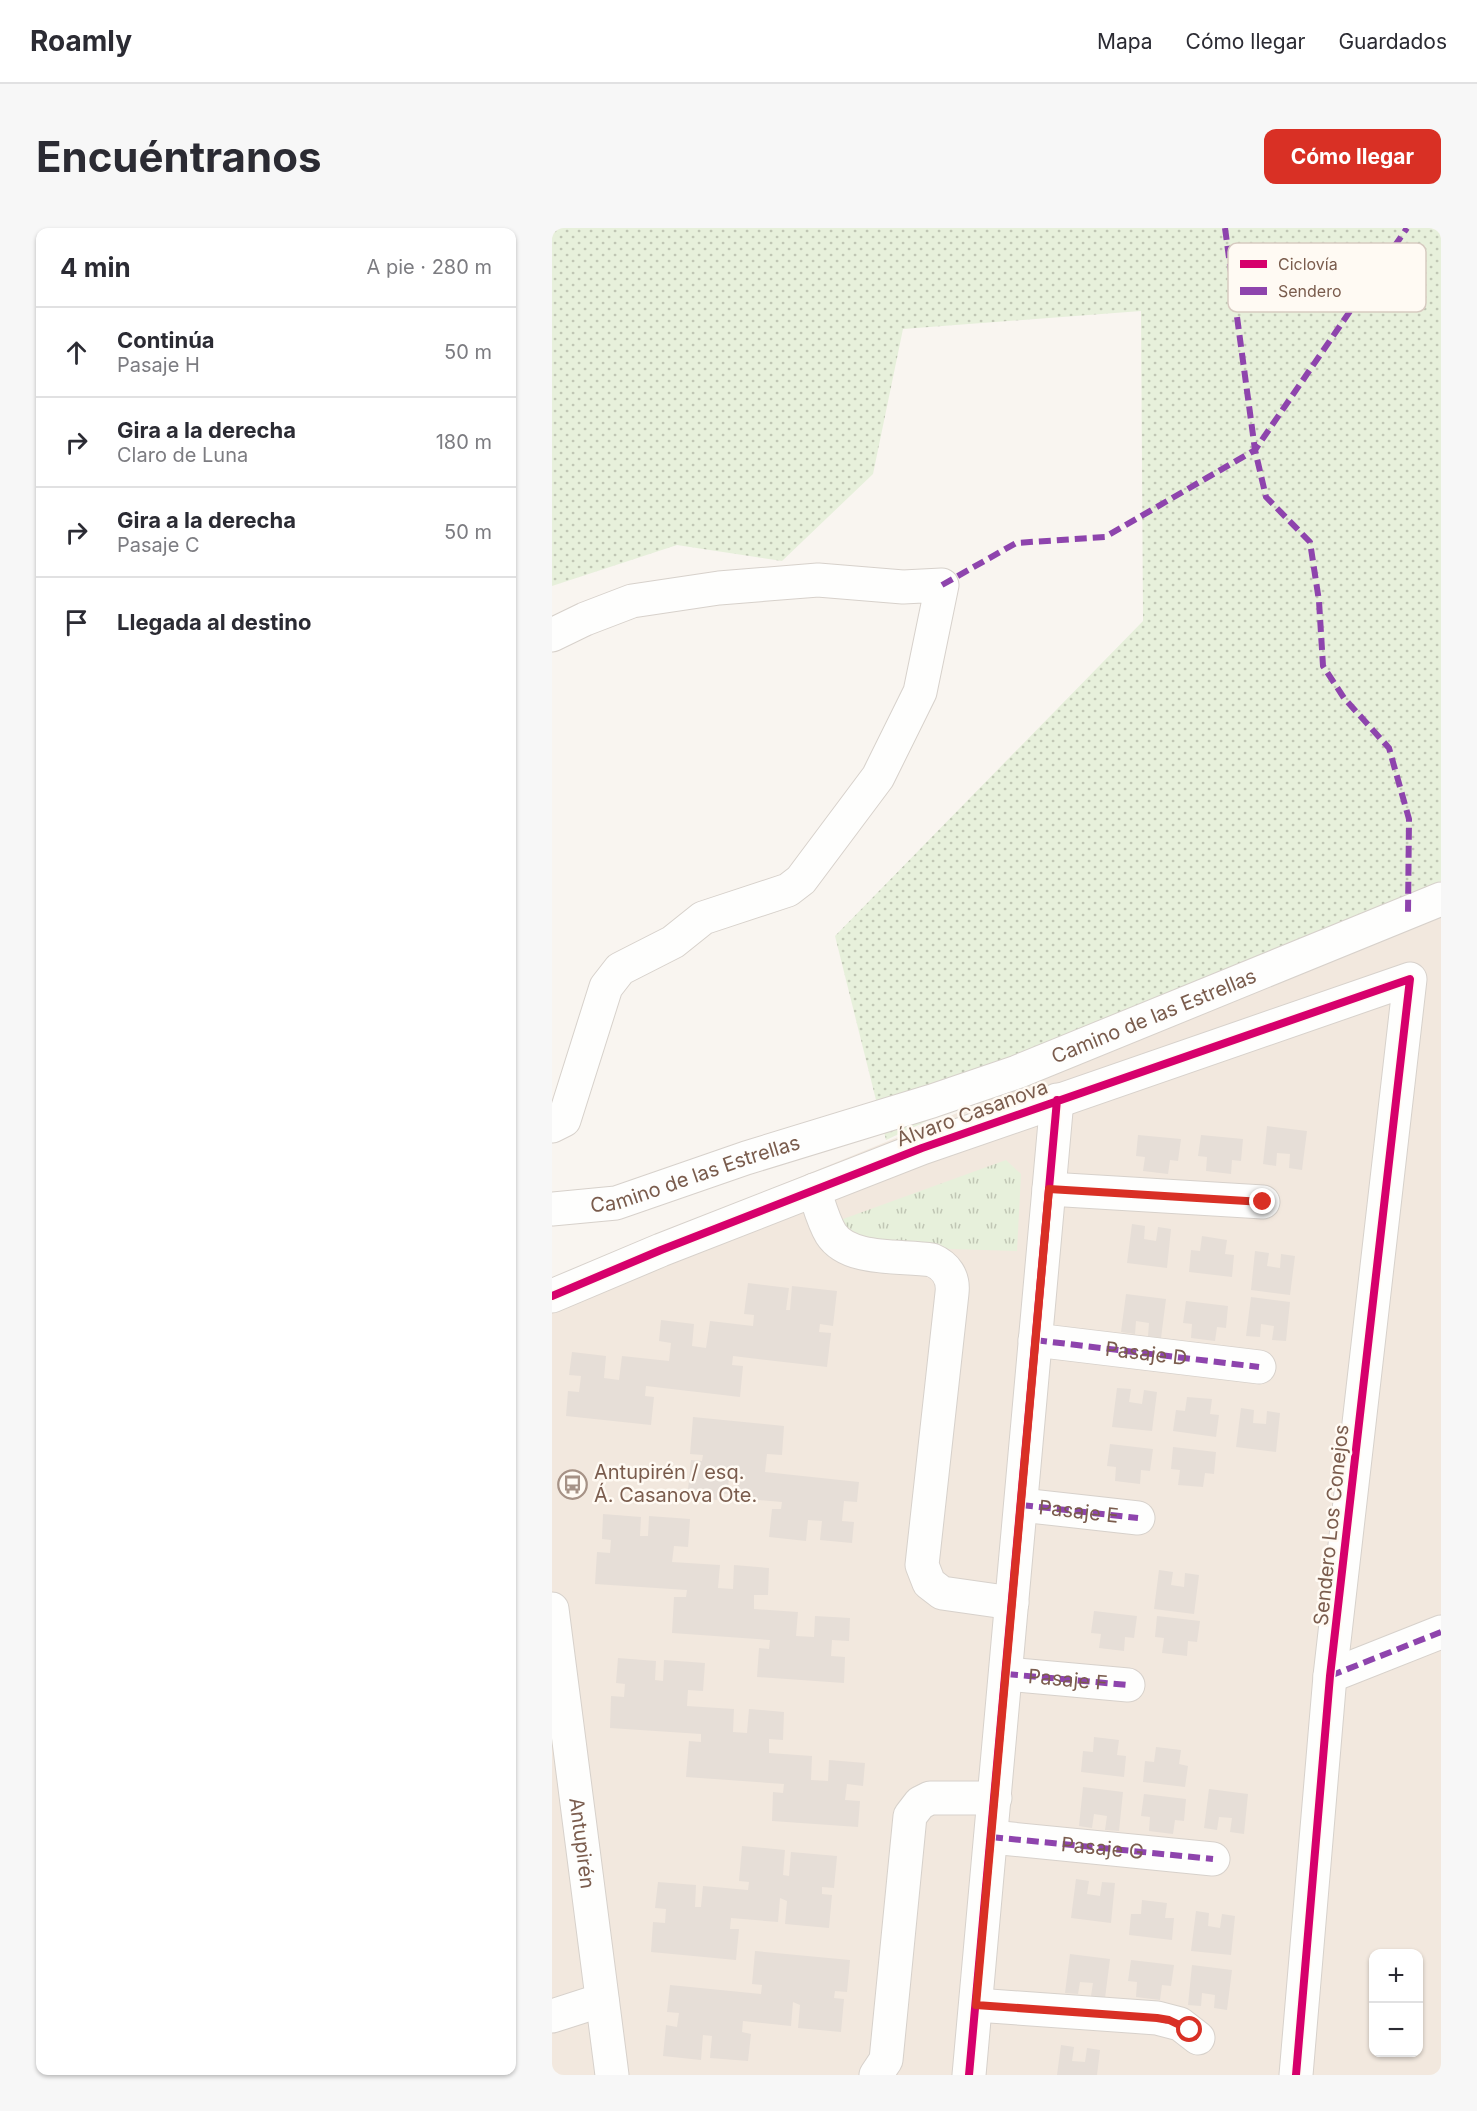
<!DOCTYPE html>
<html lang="es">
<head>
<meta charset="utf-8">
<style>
	:root { --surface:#fff; --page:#f7f7f7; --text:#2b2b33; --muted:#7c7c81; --line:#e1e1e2; --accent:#d93025 }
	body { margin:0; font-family:Inter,sans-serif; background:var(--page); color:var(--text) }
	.controls { position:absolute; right:18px; bottom:18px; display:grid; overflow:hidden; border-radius:12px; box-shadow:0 2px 4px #0004 }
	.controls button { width:54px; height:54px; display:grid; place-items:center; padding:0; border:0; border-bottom:2px solid var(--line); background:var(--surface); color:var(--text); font:30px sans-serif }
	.stop { position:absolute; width:18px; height:18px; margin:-14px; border:4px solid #d93025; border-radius:50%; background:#fff }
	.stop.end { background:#d93025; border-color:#fff; box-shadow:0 2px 6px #0008 }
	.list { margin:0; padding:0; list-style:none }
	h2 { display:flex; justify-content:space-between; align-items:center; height:78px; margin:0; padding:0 24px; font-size:26px }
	h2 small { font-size:20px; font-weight:400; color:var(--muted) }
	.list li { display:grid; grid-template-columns:39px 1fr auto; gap:18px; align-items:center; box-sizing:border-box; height:90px; padding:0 24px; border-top:2px solid var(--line) }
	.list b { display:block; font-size:22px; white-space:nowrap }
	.list p { margin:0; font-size:20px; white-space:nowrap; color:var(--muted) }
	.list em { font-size:20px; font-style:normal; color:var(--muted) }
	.icon { flex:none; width:33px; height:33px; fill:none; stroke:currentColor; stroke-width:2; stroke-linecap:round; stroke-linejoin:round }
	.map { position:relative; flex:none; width:889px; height:1847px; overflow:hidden; border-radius:12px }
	header { display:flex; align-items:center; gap:36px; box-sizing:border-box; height:84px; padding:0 30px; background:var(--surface); border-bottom:2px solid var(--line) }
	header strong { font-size:28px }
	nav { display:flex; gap:33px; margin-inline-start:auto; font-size:21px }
	.intro { display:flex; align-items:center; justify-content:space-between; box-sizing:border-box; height:144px; padding:0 36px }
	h1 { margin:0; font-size:42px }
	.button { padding:15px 27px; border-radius:12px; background:var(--accent); color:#fff; font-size:21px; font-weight:700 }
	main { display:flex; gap:36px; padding:0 36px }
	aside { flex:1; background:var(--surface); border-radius:12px; box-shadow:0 2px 4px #0004 }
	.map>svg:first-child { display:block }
	.residential { fill:#f2e8de; fill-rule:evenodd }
	.grass { fill:url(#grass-dots) }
	.park { fill:url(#park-tufts) }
	.building { fill:#e6ded7 }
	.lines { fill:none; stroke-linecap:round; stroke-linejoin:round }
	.minor-casing { stroke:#d7d1cb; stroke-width:35 }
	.minor { stroke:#fefefd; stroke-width:33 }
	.quiet { stroke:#8e44ad; stroke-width:6; stroke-dasharray:12 6; stroke-linecap:butt }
	.cycleway-casing { stroke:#fffaf3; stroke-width:11 }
	.cycleway { stroke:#d6006c; stroke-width:8 }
	.route { stroke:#d93025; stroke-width:8 }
	.labels { text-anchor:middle; stroke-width:5; stroke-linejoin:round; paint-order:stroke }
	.street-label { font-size:20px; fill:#7a5c4d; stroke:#fffaf3 }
	.poi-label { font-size:20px; fill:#7a5c4d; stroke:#fffaf3; text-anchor:start }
	.key { fill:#fffaf3; stroke:#d7cbc1; stroke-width:1.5 }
	.key-label { font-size:16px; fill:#7a5c4d }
</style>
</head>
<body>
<header>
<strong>Roamly</strong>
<nav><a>Mapa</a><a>Cómo llegar</a><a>Guardados</a></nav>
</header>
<div class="intro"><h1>Encuéntranos</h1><a class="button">Cómo llegar</a></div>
<main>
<aside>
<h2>4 min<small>A pie · 280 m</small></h2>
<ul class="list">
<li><svg class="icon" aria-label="ahead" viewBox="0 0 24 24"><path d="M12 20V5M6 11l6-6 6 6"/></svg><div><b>Continúa</b><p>Pasaje H</p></div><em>50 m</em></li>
<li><svg class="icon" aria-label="right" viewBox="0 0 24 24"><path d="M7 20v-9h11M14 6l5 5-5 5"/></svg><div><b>Gira a la derecha</b><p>Claro de Luna</p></div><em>180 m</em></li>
<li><svg class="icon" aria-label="right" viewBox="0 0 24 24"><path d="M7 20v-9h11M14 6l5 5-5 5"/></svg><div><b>Gira a la derecha</b><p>Pasaje C</p></div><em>50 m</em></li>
<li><svg class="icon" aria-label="arrive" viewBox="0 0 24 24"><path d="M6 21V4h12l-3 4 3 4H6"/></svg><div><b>Llegada al destino</b></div></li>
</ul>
</aside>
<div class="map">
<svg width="889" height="1847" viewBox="0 0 889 1847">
	<defs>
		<pattern id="grass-dots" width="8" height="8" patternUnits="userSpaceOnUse" patternTransform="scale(1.5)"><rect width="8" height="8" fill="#e7f0db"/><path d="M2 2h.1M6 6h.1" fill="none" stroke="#c0c6b4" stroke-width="1.8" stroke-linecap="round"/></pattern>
		<pattern id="park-tufts" width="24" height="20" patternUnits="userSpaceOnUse" patternTransform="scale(1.5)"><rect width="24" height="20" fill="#e7f0db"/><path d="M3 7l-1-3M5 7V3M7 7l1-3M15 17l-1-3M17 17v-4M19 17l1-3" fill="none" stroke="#c0c6b4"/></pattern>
	</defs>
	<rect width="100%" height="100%" fill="#f9f5f0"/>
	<path class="residential" d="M 889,688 L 889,1847 L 0,1847 L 0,1050 ZM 822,1726 L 866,1726 L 866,1824 L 822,1824 Z"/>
	<path class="grass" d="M 0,0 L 889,0 L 889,653 L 334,912 L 283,708 L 591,393 L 589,83 L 351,101 L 321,246 L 230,333 L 125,317 L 0,358 Z"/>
	<path class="park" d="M 454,932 L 469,946 L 465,1023 L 299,1018 L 280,995 Z"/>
	<path class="building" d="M 715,898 L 755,903 L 750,942 L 737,940 L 738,926 L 725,925 L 724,938 L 711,936 Z
		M 586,907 L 629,911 L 626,933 L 618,932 L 616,946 L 591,943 L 593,929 L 584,928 Z
		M 649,907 L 691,911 L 689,933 L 680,932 L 679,946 L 654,943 L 655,929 L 646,928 Z
		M 580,996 L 593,998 L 592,1011 L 604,1013 L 606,999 L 619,1001 L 615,1040 L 575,1035 Z
		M 650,1008 L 675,1012 L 673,1026 L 682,1027 L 680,1049 L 637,1044 L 639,1022 L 648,1023 Z
		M 703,1023 L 717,1025 L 715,1038 L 728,1040 L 729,1026 L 743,1028 L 738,1067 L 699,1062 Z
		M 196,1055 L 237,1060 L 234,1082 L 238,1082 L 240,1058 L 285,1063 L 281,1098 L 268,1096 L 267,1104 L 279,1105 L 275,1139 L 181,1128 L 180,1137 L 191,1138 L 188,1169 L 94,1158 L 93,1168 L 102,1169 L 99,1197 L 14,1188 L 16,1163 L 27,1164 L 29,1148 L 17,1147 L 20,1124 L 54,1128 L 52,1150 L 67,1152 L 70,1128 L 117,1133 L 119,1115 L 107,1113 L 109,1092 L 142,1096 L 140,1118 L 154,1120 L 158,1093 L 201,1098 L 202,1087 L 192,1086 Z
		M 574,1066 L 614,1071 L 609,1110 L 596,1108 L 597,1095 L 584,1093 L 583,1106 L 569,1104 Z
		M 699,1069 L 738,1074 L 734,1113 L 720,1112 L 722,1098 L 709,1096 L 708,1109 L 694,1108 Z
		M 634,1073 L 676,1078 L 674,1100 L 665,1099 L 663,1113 L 639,1110 L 640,1096 L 631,1095 Z
		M 565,1160 L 579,1161 L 577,1174 L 590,1176 L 592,1162 L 605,1164 L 600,1203 L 560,1199 Z
		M 635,1169 L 660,1171 L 658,1186 L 667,1187 L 664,1209 L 621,1203 L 624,1182 L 633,1183 Z
		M 689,1180 L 702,1182 L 701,1195 L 714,1196 L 715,1183 L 728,1185 L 724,1224 L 684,1219 Z
		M 141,1189 L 232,1198 L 230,1227 L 215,1226 L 213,1244 L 307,1254 L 305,1274 L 292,1273 L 290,1293 L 302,1294 L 300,1315 L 268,1312 L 270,1293 L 256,1292 L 254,1313 L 217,1309 L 220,1281 L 229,1281 L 230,1274 L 185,1270 L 187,1244 L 178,1243 L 175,1266 L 166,1265 L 165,1272 L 144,1270 L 145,1263 L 136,1262 L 139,1232 L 150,1233 L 151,1227 L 138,1226 Z
		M 558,1216 L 601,1221 L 598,1243 L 589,1242 L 588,1256 L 563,1253 L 564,1239 L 555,1238 Z
		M 621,1219 L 664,1224 L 662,1246 L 653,1245 L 651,1259 L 626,1257 L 628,1242 L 619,1241 Z
		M 51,1286 L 89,1289 L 88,1308 L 96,1308 L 97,1288 L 138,1291 L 136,1319 L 122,1318 L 120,1334 L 168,1337 L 166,1360 L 181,1361 L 182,1337 L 217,1340 L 216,1367 L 202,1367 L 202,1381 L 246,1384 L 244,1408 L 262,1409 L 263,1388 L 298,1390 L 297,1413 L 280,1412 L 279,1428 L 293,1429 L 292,1455 L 205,1449 L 207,1420 L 217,1421 L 218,1412 L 120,1405 L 122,1369 L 134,1369 L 135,1362 L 43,1356 L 45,1324 L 58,1325 L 59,1312 L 50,1311 Z
		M 607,1342 L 621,1344 L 619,1357 L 632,1359 L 633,1345 L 647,1347 L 642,1386 L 602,1381 Z
		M 542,1383 L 585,1388 L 582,1410 L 573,1409 L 572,1423 L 547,1420 L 549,1406 L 539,1405 Z
		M 605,1388 L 648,1393 L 645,1414 L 636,1413 L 635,1428 L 610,1425 L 612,1410 L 603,1409 Z
		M 66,1430 L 104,1433 L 103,1452 L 111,1453 L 112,1432 L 153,1435 L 151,1463 L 136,1462 L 135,1478 L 182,1481 L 181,1504 L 195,1505 L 197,1481 L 232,1484 L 231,1512 L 217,1511 L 217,1525 L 260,1528 L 259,1552 L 276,1553 L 277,1532 L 313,1535 L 311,1558 L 295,1556 L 293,1572 L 308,1573 L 306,1599 L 220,1593 L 221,1564 L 231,1565 L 232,1556 L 134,1549 L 137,1513 L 149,1514 L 149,1506 L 58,1500 L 59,1468 L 72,1469 L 73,1456 L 64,1455 Z
		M 542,1509 L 567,1512 L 565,1527 L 574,1528 L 572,1549 L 529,1544 L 531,1523 L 541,1524 Z
		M 604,1519 L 629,1522 L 627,1536 L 636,1538 L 633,1559 L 591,1554 L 593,1533 L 602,1534 Z
		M 531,1559 L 571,1564 L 567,1603 L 553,1602 L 555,1588 L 542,1586 L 540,1600 L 527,1598 Z
		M 657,1561 L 696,1566 L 692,1606 L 678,1604 L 680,1590 L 667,1589 L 665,1602 L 652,1600 Z
		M 592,1566 L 634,1571 L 632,1593 L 623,1592 L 621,1606 L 597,1603 L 598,1589 L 589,1588 Z
		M 190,1618 L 233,1622 L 231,1647 L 237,1648 L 239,1624 L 285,1628 L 282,1660 L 270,1659 L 270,1666 L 280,1667 L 277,1700 L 233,1696 L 235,1673 L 228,1670 L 226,1694 L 179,1690 L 178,1701 L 187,1701 L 184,1732 L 99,1724 L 101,1694 L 113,1695 L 114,1681 L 103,1680 L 106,1654 L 144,1657 L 143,1679 L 149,1679 L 151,1658 L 196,1662 L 197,1654 L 187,1653 Z
		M 524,1651 L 537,1653 L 535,1666 L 548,1668 L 550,1654 L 563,1655 L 559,1695 L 519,1690 Z
		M 590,1672 L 615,1675 L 613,1690 L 622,1690 L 620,1712 L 577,1707 L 579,1686 L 589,1686 Z
		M 644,1683 L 657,1685 L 656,1698 L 668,1700 L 670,1686 L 683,1688 L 679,1727 L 639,1723 Z
		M 203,1723 L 298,1732 L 295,1764 L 283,1763 L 282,1770 L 292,1771 L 289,1804 L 246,1800 L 248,1777 L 241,1774 L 239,1798 L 191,1793 L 190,1804 L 199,1806 L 196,1833 L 158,1830 L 160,1808 L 151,1807 L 149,1832 L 111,1828 L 114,1797 L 125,1799 L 127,1785 L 115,1784 L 118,1757 L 209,1766 L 210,1757 L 200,1756 Z
		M 518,1726 L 558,1731 L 553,1770 L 539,1768 L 541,1755 L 528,1754 L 526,1766 L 513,1765 Z
		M 579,1732 L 622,1737 L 619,1758 L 610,1757 L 608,1772 L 584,1769 L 585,1754 L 576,1753 Z
		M 640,1737 L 680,1742 L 675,1782 L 662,1780 L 663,1767 L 650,1765 L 649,1778 L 636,1777 Z
		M 509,1817 L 522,1819 L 520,1833 L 533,1834 L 535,1820 L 548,1822 L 545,1847 L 505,1847 Z"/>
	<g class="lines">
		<defs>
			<g id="minor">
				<path d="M 0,407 L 33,391 L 80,373 L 167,360 L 266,352 L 351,359 L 390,357 L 368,464 L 326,549 L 249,652 L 236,662 L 151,690 L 121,714 L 68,741 L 54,759 L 12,892 L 0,898"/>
				<path d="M 497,961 L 711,974"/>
				<path d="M 262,962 C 267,976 271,993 279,1006 C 297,1034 350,1027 380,1032 C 394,1038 402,1049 400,1065 L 370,1337 L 377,1355 L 390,1365 L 460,1375"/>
				<path id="s1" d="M 0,981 L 64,975 L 194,930 L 380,873 L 465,844 L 889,671"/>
				<path d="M 0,1068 L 109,1022 L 370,920 L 858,751 L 778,1448 L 744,1847"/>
				<path d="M 483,1112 L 707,1139"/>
				<path d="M 469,1277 L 586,1290"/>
				<path id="s2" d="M 0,1381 L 60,1847"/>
				<path id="s3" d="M 454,1446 L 576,1457"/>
				<path d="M 778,1448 L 889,1404"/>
				<path id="s4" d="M 439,1609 L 661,1631"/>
				<path d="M 424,1777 L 605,1790 L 628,1796 L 646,1810"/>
				<path d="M 0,1788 L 50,1772"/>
				<path d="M 324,1847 L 334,1832 L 358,1588 L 368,1575 L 378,1570 L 443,1570"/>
				<path d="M 417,1847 L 505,872"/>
			</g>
		</defs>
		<use href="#minor" class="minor-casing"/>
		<use href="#minor" class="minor"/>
		<g class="quiet">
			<path d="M 673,0 L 703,222 L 714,269 L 758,314 L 767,373 L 771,438 L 792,470 L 837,520 L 857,591 L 856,685"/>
			<path d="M 390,357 L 464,315 L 553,309 L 703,222 L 855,0"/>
			<path d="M 497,961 L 711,974"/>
			<path id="s5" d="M 483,1112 L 707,1139"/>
			<path id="s6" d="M 469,1277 L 586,1290"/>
			<path d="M 454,1446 L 576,1457"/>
			<path d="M 778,1448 L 889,1404"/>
			<path d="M 439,1609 L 661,1631"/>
			<path d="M 424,1777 L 605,1790 L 628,1796 L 646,1810"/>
		</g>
		<defs>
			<path id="cycleway" d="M 0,1068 L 109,1022 L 370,920 L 858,751 L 778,1448 L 744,1847
				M 417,1847 L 505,872"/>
		</defs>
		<use href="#cycleway" class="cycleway-casing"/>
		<use href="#cycleway" class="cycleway"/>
	</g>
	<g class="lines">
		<path class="route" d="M 638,1802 L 617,1792 L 605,1790 L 424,1777 L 497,961 L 711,974"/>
	</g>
	<defs>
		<symbol id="bus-ring" viewBox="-11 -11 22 22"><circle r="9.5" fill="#fffaf3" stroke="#a69286" stroke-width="1.5"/><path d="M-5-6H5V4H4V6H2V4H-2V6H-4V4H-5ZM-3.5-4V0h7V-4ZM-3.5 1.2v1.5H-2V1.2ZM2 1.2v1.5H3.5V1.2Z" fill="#a69286"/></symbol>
	</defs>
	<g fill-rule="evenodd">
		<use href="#bus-ring" x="4" y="1240" width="33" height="33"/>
	</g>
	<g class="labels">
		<g class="street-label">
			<text dy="7" stroke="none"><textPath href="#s1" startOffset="634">Camino de las Estrellas</textPath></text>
			<text transform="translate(420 885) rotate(-20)" y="7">Álvaro Casanova</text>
			<text dy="7" stroke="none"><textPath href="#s1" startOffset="148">Camino de las Estrellas</textPath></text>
			<text dy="7" stroke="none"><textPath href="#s5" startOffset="112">Pasaje D</textPath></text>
			<text dy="7" stroke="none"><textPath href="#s6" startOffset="58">Pasaje E</textPath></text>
			<text transform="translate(779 1297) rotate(-84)" y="7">Sendero Los Conejos</text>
			<text dy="7" stroke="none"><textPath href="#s3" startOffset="62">Pasaje F</textPath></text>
			<text dy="7" stroke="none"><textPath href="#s2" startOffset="236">Antupirén</textPath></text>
			<text dy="7" stroke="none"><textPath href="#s4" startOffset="112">Pasaje G</textPath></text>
		</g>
		<g class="poi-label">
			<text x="42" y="1251">Antupirén / esq.<tspan x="42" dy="23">Á. Casanova Ote.</tspan></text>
		</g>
	</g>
	<rect x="676" y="15" width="198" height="69" rx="9" class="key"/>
	<rect x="688" y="32" width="27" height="8" fill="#d6006c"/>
	<rect x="688" y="59" width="27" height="8" fill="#8e44ad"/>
	<g class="key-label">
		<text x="726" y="42">Ciclovía</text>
		<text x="726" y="69">Sendero</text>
	</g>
</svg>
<div class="controls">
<button>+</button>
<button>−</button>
</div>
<div class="stop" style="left:638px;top:1802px"></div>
<div class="stop end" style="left:711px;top:974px"></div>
</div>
</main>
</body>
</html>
